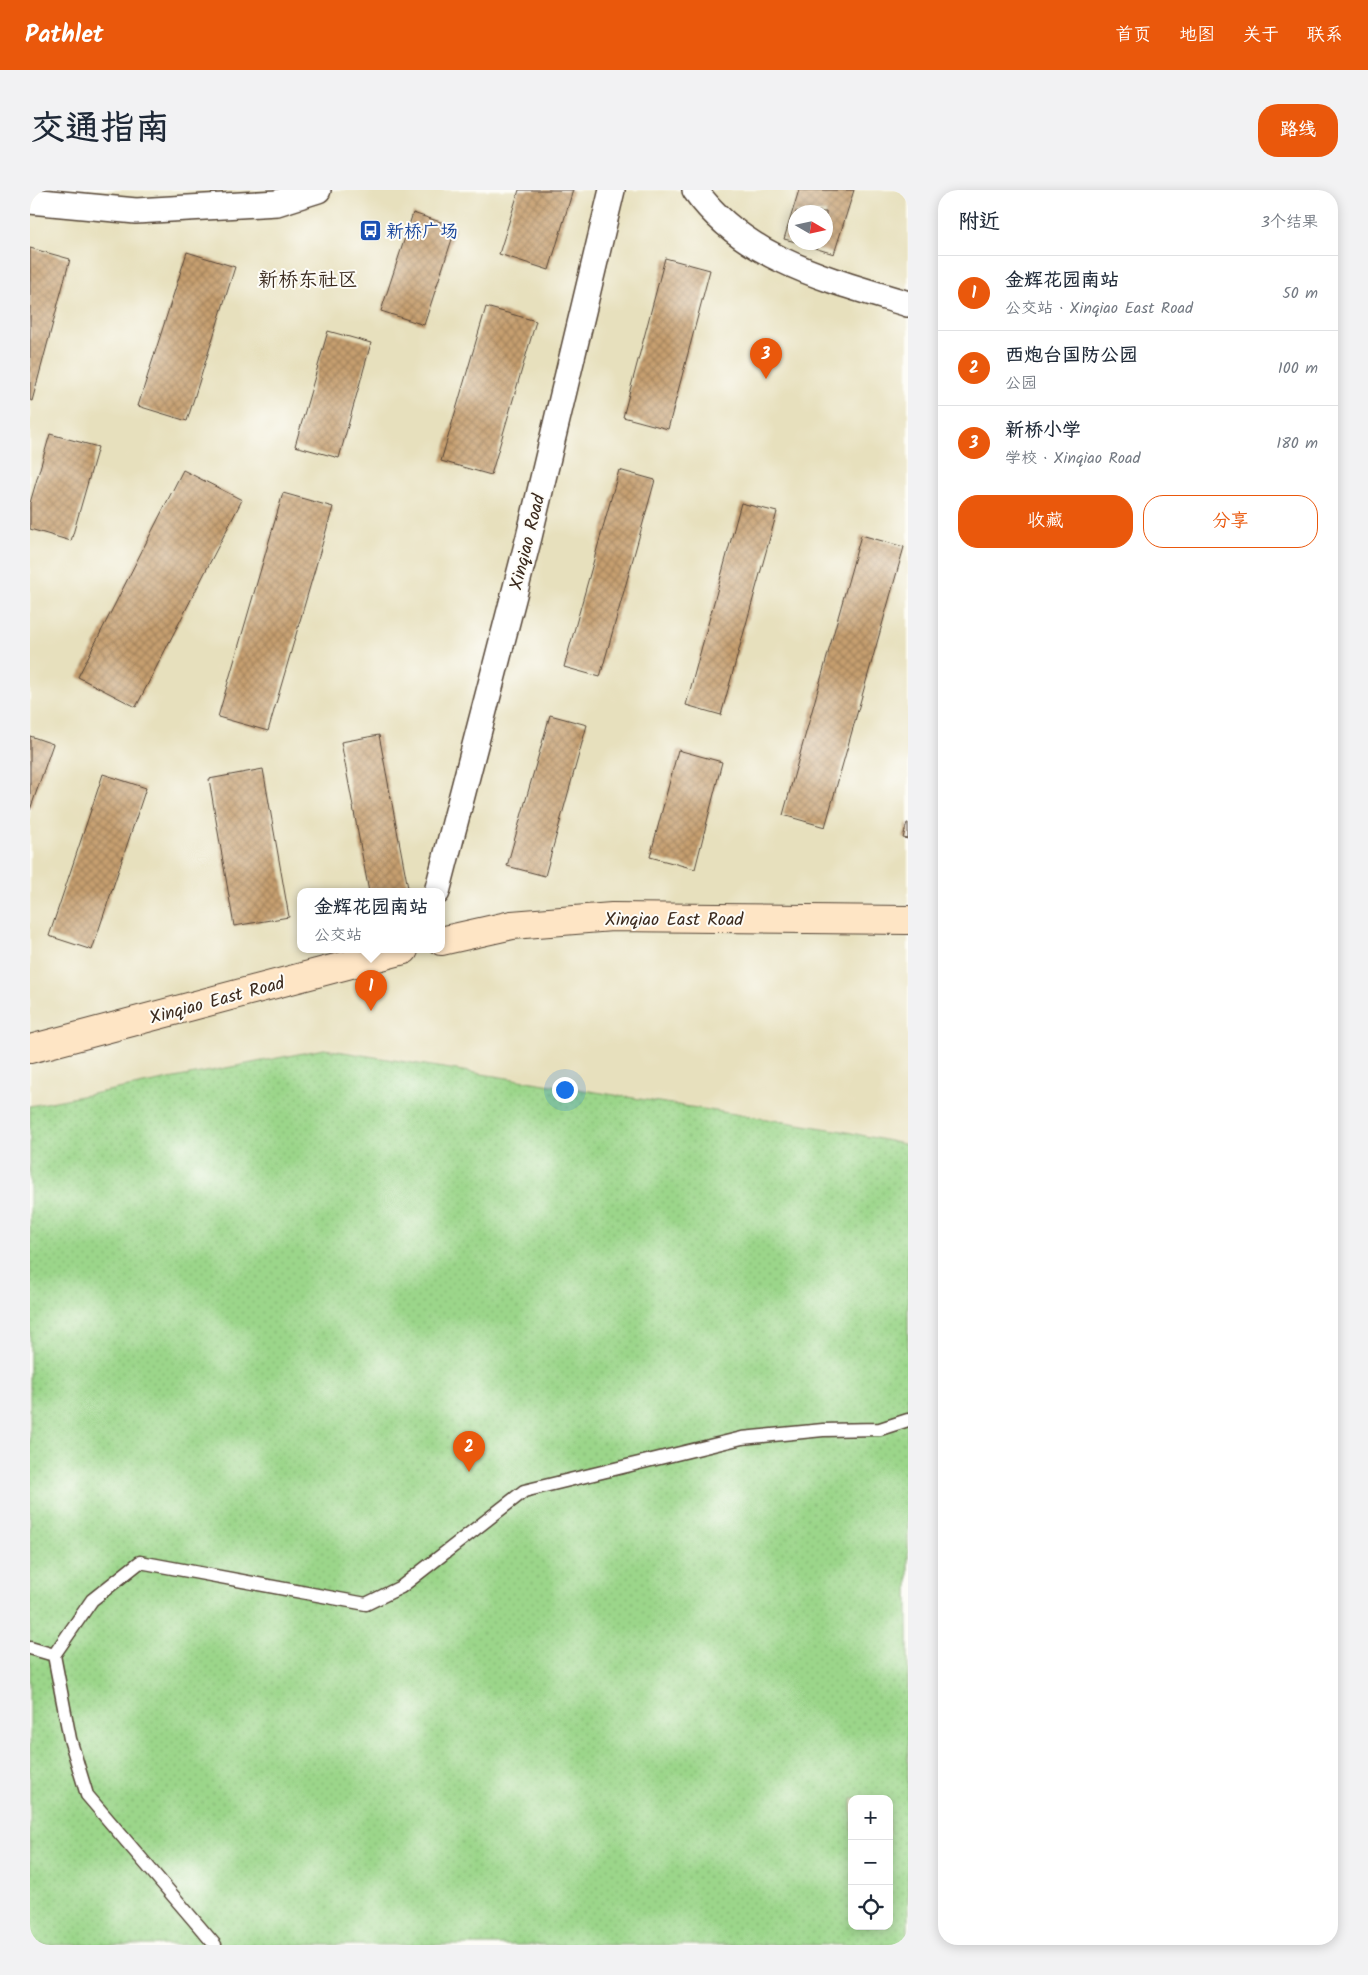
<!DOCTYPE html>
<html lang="zh">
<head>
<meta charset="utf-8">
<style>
	:root { --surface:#fff; --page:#f2f2f3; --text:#1f2937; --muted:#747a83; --line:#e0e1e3; --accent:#ea580c }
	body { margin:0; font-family:Kalam,"LXGW WenKai TC",sans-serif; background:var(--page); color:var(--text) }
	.controls { position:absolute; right:15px; bottom:15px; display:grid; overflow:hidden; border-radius:10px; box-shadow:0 2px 12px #0003 }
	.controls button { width:45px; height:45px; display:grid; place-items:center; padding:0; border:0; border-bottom:1px solid var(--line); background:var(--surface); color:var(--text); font:25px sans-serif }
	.compass { position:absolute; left:758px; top:15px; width:45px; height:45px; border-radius:50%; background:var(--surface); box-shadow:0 2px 12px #0003; rotate:99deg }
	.you { position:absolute; left:534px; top:899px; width:18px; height:18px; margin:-12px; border:4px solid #fff; border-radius:50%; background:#1a73e8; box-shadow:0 0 0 8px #1a73e833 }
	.badge { display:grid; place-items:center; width:32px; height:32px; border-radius:50%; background:var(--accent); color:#fff; font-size:16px; font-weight:700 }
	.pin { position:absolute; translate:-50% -41px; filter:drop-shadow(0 1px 2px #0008) }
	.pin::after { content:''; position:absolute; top:26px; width:18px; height:15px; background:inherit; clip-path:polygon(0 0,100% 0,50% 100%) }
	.popup { position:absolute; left:267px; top:698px; width:148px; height:65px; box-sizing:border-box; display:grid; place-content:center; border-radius:10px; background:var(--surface); filter:drop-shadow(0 1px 4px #0005); font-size:16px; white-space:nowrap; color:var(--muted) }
	.popup b { font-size:19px; color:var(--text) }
	.popup::after { content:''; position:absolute; left:50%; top:100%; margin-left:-10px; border:10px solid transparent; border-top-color:var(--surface) }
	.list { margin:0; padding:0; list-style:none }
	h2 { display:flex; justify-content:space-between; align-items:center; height:65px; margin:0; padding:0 20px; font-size:21px }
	h2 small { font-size:16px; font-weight:400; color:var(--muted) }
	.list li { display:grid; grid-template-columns:32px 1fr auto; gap:15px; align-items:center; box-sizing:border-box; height:75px; padding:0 20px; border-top:1px solid var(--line) }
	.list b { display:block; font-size:19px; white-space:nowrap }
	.list p { margin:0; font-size:16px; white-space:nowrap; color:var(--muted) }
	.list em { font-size:16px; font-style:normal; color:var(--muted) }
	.actions { display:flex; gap:10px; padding:15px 20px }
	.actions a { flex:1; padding:11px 0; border:1px solid var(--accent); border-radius:20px; text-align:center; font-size:18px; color:var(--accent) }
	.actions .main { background:var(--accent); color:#fff }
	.icon { flex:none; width:28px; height:28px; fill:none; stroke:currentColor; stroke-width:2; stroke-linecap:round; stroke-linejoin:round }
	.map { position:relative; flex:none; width:878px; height:1755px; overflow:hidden; border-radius:20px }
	header { display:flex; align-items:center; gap:30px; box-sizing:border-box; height:70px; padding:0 25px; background:var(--accent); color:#fff }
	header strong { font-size:24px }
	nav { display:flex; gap:28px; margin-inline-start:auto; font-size:18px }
	.intro { display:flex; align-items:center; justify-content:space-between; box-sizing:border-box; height:120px; padding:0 30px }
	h1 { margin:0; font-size:35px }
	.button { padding:12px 22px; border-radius:20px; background:var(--accent); color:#fff; font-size:18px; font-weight:700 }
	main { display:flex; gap:30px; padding:0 30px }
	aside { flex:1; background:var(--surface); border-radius:20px; box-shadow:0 2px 12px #0003 }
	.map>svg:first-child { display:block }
	.park { fill:url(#park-dots); stroke:#6b8054; fill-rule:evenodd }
	.building { fill:url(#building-cross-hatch) }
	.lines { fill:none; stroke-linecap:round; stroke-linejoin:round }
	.lane-casing { stroke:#554536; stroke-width:15 }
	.street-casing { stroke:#554536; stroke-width:28 }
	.secondary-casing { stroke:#554536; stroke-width:30 }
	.lane { stroke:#fff; stroke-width:12 }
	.street { stroke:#fff; stroke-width:25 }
	.secondary { stroke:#fee5c5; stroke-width:28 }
	.labels { text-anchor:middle; stroke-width:4; stroke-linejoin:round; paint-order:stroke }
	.transit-label { font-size:18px; fill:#164399; stroke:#fdfcf7; text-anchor:start }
	.street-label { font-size:18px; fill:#3b2a1e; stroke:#fdfcf7 }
	.quarter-label { font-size:20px; fill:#3b2a1e; stroke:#fdfcf7 }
</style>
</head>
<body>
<header>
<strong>Pathlet</strong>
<nav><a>首页</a><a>地图</a><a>关于</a><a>联系</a></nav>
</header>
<div class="intro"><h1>交通指南</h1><a class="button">路线</a></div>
<main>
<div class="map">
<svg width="878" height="1755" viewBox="0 0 878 1755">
	<defs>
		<pattern id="park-dots" width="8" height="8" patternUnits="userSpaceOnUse" patternTransform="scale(1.25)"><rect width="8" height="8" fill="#9bd68a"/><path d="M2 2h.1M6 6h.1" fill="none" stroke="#86b877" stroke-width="1.8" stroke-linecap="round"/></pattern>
		<pattern id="building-cross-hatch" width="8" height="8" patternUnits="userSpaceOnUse" patternTransform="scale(1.25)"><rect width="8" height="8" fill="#c69f70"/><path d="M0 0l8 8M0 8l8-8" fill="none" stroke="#a2825b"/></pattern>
	</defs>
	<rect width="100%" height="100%" fill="#fdfcf7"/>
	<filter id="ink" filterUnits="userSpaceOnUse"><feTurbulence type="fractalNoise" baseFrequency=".02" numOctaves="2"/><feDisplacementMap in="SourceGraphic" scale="10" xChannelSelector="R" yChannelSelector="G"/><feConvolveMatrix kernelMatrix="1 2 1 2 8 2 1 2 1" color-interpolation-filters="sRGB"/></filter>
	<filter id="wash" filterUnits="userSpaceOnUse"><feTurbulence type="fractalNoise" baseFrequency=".0096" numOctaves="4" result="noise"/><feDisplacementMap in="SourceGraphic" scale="20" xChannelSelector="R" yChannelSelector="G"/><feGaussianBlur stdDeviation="1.12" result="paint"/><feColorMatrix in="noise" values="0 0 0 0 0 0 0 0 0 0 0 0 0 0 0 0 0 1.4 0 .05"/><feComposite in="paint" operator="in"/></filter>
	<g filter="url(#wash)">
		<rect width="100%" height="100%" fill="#e7e0bd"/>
		<path class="park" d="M 294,859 L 812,941 L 878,955 L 878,1755 L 0,1755 L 0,916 ZM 822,1609 L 859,1609 L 859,1736 L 822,1736 Z"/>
		<g id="blocks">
			<path class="building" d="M 489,0 L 543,0 L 519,80 L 469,64 Z
				M 769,0 L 824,0 L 804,64 L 768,53 L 796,52 L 796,22 L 766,22 L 766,52 L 754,49 Z
				M 383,23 L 426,37 L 394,135 L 351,121 Z
				M 0,58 L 40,69 L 2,211 L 0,210 Z
				M 157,62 L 205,77 L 157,231 L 108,216 Z
				M 635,68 L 680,80 L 638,239 L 593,227 Z
				M 456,117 L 506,131 L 461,285 L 411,271 Z
				M 298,141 L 341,153 L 309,268 L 265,256 Z
				M 20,244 L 68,257 L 41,351 L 0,339 L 0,313 Z
				M 153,280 L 212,310 L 106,517 L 48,487 Z
				M 589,280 L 625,290 L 570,487 L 534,477 Z
				M 253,303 L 303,317 L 238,541 L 188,527 Z
				M 711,313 L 747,322 L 691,525 L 656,515 Z
				M 831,345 L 874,357 L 795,637 L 753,625 Z
				M 520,525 L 557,535 L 515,686 L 477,676 Z
				M 349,545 L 378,698 L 339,702 L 311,552 Z
				M 0,546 L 23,554 L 0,620 Z
				M 648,560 L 692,572 L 665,679 L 620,667 Z
				M 233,579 L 259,727 L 204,736 L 179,589 Z
				M 73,584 L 116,598 L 62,760 L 19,746 Z
				M 877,633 L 878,633 L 878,649 L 873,648 Z"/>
		</g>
	</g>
	<g filter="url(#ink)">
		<use href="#blocks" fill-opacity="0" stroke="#554536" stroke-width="1"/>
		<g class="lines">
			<defs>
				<path id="lane" d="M 0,1458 L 24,1465 L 62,1410 L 110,1372 L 336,1414 L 371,1397 L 494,1301 L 712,1248 L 793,1240 L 850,1239 L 878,1230
					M 24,1465 L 40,1549 L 57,1605 L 185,1755"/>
				<path id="street" d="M 665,0 C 715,70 800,90 878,114
					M 0,11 L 106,21 L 247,13 L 288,0
					M 407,702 L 499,347 L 582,0"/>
				<path id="secondary" d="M 411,751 L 482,735 L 582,727 L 878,730
					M 0,859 L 374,760"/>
			</defs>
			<use href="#lane" class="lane-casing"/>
			<use href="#street" class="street-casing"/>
			<use href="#secondary" class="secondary-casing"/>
			<use href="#lane" class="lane"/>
			<use href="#street" class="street"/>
			<use href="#secondary" class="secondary"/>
		</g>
	</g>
	<defs>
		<symbol id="bus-square" viewBox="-11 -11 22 22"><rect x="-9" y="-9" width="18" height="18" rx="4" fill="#1a4fb4" stroke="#fdfcf7"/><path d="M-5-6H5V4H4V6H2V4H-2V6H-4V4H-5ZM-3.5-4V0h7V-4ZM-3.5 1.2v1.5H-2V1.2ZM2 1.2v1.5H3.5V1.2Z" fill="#fff"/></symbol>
	</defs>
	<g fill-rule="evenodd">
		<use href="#bus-square" x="328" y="28" width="25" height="25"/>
	</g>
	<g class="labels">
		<g class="transit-label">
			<text x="356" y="47">新桥广场</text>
		</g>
		<g class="street-label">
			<text transform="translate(497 352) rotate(-76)" y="6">Xinqiao Road</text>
			<text x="644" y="735">Xinqiao East Road</text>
			<text transform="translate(187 810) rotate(-15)" y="6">Xinqiao East Road</text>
		</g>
		<g class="quarter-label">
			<text x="278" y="96">新桥东社区</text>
		</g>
	</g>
</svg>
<div class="controls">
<button>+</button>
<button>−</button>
<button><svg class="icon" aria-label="locate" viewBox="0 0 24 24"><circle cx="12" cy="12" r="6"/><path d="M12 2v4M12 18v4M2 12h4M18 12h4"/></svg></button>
</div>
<svg class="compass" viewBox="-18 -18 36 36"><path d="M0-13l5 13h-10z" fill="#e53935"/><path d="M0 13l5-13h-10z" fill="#747a83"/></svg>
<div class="you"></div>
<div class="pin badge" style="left:341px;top:821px">1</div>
<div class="popup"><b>金辉花园南站</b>公交站</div>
<div class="pin badge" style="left:439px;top:1282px">2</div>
<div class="pin badge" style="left:736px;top:189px">3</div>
</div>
<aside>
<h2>附近<small>3个结果</small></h2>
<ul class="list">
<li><span class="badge">1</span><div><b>金辉花园南站</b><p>公交站 · Xinqiao East Road</p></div><em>50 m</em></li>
<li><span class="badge">2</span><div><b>西炮台国防公园</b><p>公园</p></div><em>100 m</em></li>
<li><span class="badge">3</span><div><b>新桥小学</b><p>学校 · Xinqiao Road</p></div><em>180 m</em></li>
</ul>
<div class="actions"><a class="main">收藏</a><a>分享</a></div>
</aside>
</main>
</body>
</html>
